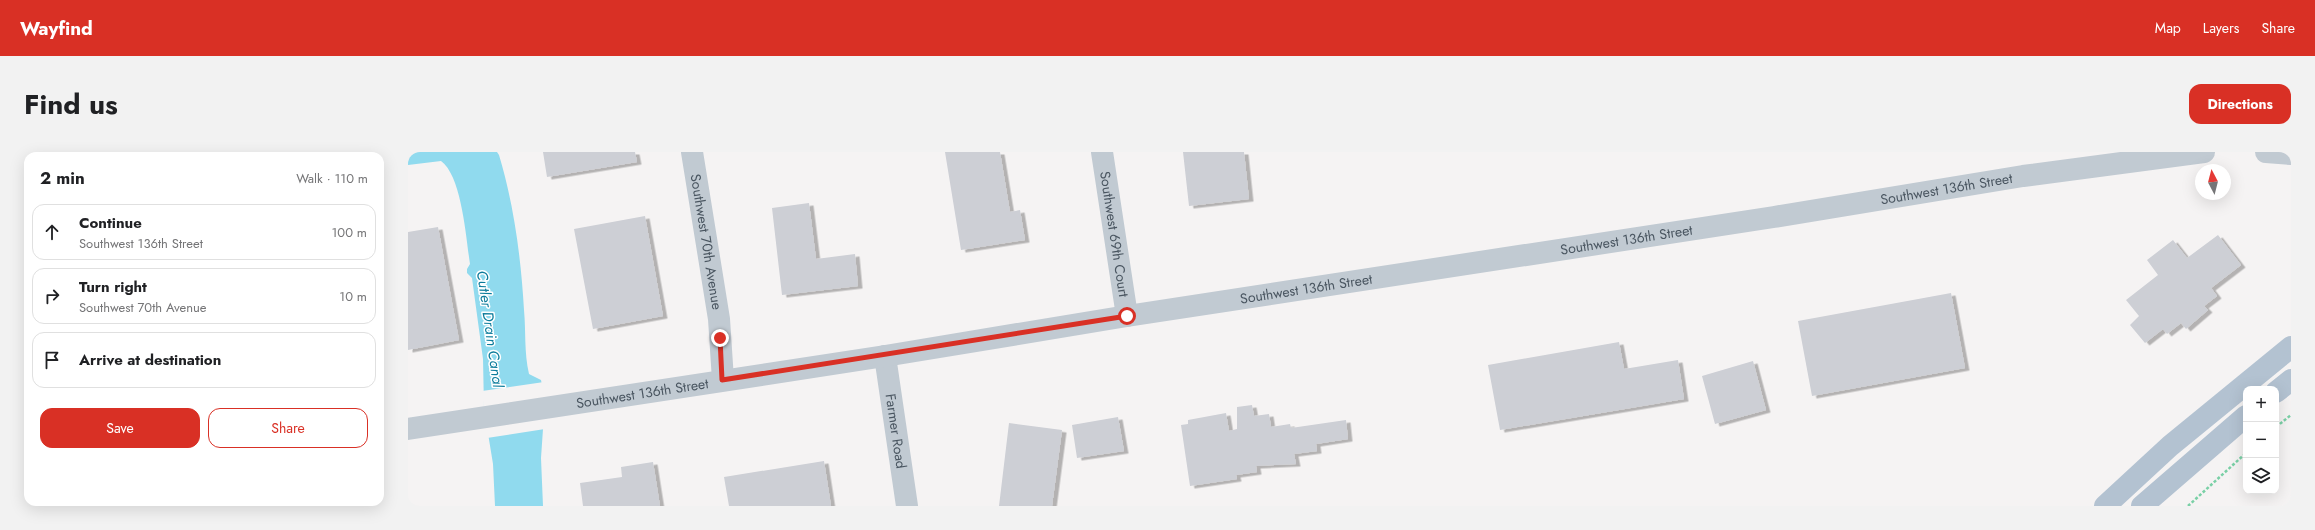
<!DOCTYPE html>
<html lang="en">
<head>
<meta charset="utf-8">
<style>
	:root { --surface:#fff; --page:#f2f2f2; --text:#202124; --muted:#757577; --line:#e0e0e0; --accent:#d93025 }
	body { margin:0; font-family:Jost,sans-serif; background:var(--page); color:var(--text) }
	.controls { position:absolute; right:12px; bottom:12px; display:grid; overflow:hidden; border-radius:8px; box-shadow:0 4px 16px #0002 }
	.controls button { width:36px; height:36px; display:grid; place-items:center; padding:0; border:0; border-bottom:1px solid var(--line); background:var(--surface); color:var(--text); font:20px sans-serif }
	.compass { position:absolute; left:1787px; top:12px; width:36px; height:36px; border-radius:50%; background:var(--surface); box-shadow:0 4px 16px #0002; rotate:353deg }
	.stop { position:absolute; width:12px; height:12px; margin:-9px; border:3px solid #d93025; border-radius:50%; background:#fff }
	.stop.end { background:#d93025; border-color:#fff; box-shadow:0 1px 4px #0008 }
	.list { margin:0; padding:0; list-style:none }
	h2 { display:flex; justify-content:space-between; align-items:center; height:52px; margin:0; padding:0 16px; font-size:17px }
	h2 small { font-size:13px; font-weight:400; color:var(--muted) }
	.list li { display:grid; grid-template-columns:26px 1fr auto; gap:12px; align-items:center; box-sizing:border-box; height:56px; margin:0 8px 8px; padding:0 8px; border:1px solid var(--line); border-radius:12px }
	.list b { display:block; font-size:15px; white-space:nowrap }
	.list p { margin:0; font-size:13px; white-space:nowrap; color:var(--muted) }
	.list em { font-size:13px; font-style:normal; color:var(--muted) }
	.actions { display:flex; gap:8px; padding:12px 16px }
	.actions a { flex:1; padding:9px 0; border:1px solid var(--accent); border-radius:12px; text-align:center; font-size:14px; color:var(--accent) }
	.actions .main { background:var(--accent); color:#fff }
	.icon { flex:none; width:22px; height:22px; fill:none; stroke:currentColor; stroke-width:2; stroke-linecap:round; stroke-linejoin:round }
	.map { position:relative; flex:none; width:1883px; height:354px; overflow:hidden; border-radius:12px }
	header { display:flex; align-items:center; gap:24px; box-sizing:border-box; height:56px; padding:0 20px; background:var(--accent); color:#fff }
	header strong { font-size:19px }
	nav { display:flex; gap:22px; margin-inline-start:auto; font-size:14px }
	.intro { display:flex; align-items:center; justify-content:space-between; box-sizing:border-box; height:96px; padding:0 24px }
	h1 { margin:0; font-size:28px }
	.button { padding:10px 18px; border-radius:12px; background:var(--accent); color:#fff; font-size:14px; font-weight:700 }
	main { display:flex; gap:24px; padding:0 24px }
	aside { flex:1; background:var(--surface); border-radius:12px; box-shadow:0 4px 16px #0002 }
	.map>svg:first-child { display:block }
	.water { fill:#90daee }
	.pier { fill:#f5f3f3 }
	.building { fill:#cdcfd5; filter:url(#shadow) }
	.lines { fill:none; stroke-linecap:round; stroke-linejoin:round }
	.path { stroke:#7ad0a6; stroke-width:2.5; stroke-dasharray:3 2; stroke-linecap:butt }
	.minor { stroke:#c1cad2; stroke-width:22 }
	.major { stroke:#b3c2d1; stroke-width:22 }
	.route { stroke:#d93025; stroke-width:5 }
	.labels { text-anchor:middle; stroke-width:3; stroke-linejoin:round; paint-order:stroke }
	.street-label { font-size:14px; fill:#4a5661; stroke:#fff }
	.water-label { font-size:15px; font-style:italic; fill:#0c7c9b; stroke:#fff }
</style>
</head>
<body>
<header>
<strong>Wayfind</strong>
<nav><a>Map</a><a>Layers</a><a>Share</a></nav>
</header>
<div class="intro"><h1>Find us</h1><a class="button">Directions</a></div>
<main>
<aside>
<h2>2 min<small>Walk · 110 m</small></h2>
<ul class="list">
<li><svg class="icon" aria-label="ahead" viewBox="0 0 24 24"><path d="M12 20V5M6 11l6-6 6 6"/></svg><div><b>Continue</b><p>Southwest 136th Street</p></div><em>100 m</em></li>
<li><svg class="icon" aria-label="right" viewBox="0 0 24 24"><path d="M7 20v-9h11M14 6l5 5-5 5"/></svg><div><b>Turn right</b><p>Southwest 70th Avenue</p></div><em>10 m</em></li>
<li><svg class="icon" aria-label="arrive" viewBox="0 0 24 24"><path d="M6 21V4h12l-3 4 3 4H6"/></svg><div><b>Arrive at destination</b></div></li>
</ul>
<div class="actions"><a class="main">Save</a><a>Share</a></div>
</aside>
<div class="map">
<svg width="1883" height="354" viewBox="0 0 1883 354">
	<defs>
		<filter id="shadow"><feDropShadow dx="4.5" dy="2.5" stdDeviation="0" flood-color="#0004"/></filter>
	</defs>
	<rect width="100%" height="100%" fill="#f5f3f3"/>
	<path class="water" d="M 0,0 L 89,0 L 91,3 C 106,53 113,106 116,158 C 118,179 116,200 121,222 L 133,228 L 137,248 L 133,306 L 135,354 L 87,354 L 85,312 L 76,257 L 75,207 L 64,126 L 59,121 L 59,117 L 62,112 C 58,87 54,24 33,9 L 0,13 Z"/>
	<path class="pier" d="M 136,230 L 139,248 L 137,277 L 79,286 L 74,239 Z"/>
	<path class="building" d="M 135,0 L 227,0 L 229,10 L 139,25 Z
		M 537,0 L 592,0 L 602,60 L 612,58 L 617,88 L 553,98 Z
		M 775,0 L 836,0 L 841,47 L 781,54 Z
		M 401,51 L 408,107 L 447,102 L 450,134 L 374,143 L 364,56 Z
		M 237,64 L 255,164 L 185,177 L 166,77 Z
		M 30,75 L 51,188 L 0,198 L 0,80 Z
		M 1810,83 L 1833,113 L 1803,136 L 1809,144 L 1796,154 L 1800,158 L 1778,177 L 1773,171 L 1759,182 L 1755,177 L 1737,191 L 1722,173 L 1731,164 L 1718,148 L 1750,123 L 1739,108 L 1765,88 L 1779,106 Z
		M 1543,141 L 1557,216 L 1404,244 L 1390,169 Z
		M 1211,190 L 1216,217 L 1270,208 L 1276,247 L 1092,278 L 1080,213 Z
		M 1345,209 L 1358,258 L 1307,272 L 1294,224 Z
		M 844,253 L 846,264 L 861,262 L 863,275 L 882,272 L 883,276 L 938,268 L 940,287 L 908,292 L 909,299 L 886,302 L 888,312 L 848,314 L 849,320 L 828,323 L 829,327 L 782,334 L 773,273 L 780,272 L 780,268 L 818,261 L 821,279 L 829,277 L 829,255 Z
		M 710,265 L 716,299 L 669,306 L 664,273 Z
		M 601,271 L 654,278 L 644,354 L 591,354 Z
		M 416,309 L 423,354 L 321,354 L 316,325 Z
		M 245,310 L 252,354 L 175,354 L 172,331 L 214,325 L 213,315 Z"/>
	<g class="lines">
		<path class="path" d="M 1868,275 L 1883,263
			M 1780,354 L 1838,301"/>
		<g class="minor">
			<path id="s1" d="M 284,0 L 311,167 L 315,228"/>
			<path id="s2" d="M 694,0 L 719,164"/>
			<path d="M 1858,0 L 1883,2"/>
			<path id="s3" d="M 477,204 L 499,354"/>
			<path id="s4" d="M 0,277 L 477,204 L 719,164 L 1366,65 L 1615,24 L 1796,0"/>
		</g>
		<path class="major" d="M 1868,240 L 1883,228
			M 1697,354 L 1762,294 L 1883,195
			M 1734,354 L 1838,264"/>
	</g>
	<g class="lines">
		<path class="route" d="M 312,186 L 314,228 L 719,164"/>
	</g>
	<g class="labels">
		<g class="street-label">
			<text dy="5" stroke="none"><textPath href="#s4" startOffset="1557">Southwest 136th Street</textPath></text>
			<text dy="5" stroke="none"><textPath href="#s2" startOffset="83">Southwest 69th Court</textPath></text>
			<text dy="5" stroke="none"><textPath href="#s4" startOffset="1233">Southwest 136th Street</textPath></text>
			<text dy="5" stroke="none"><textPath href="#s1" startOffset="91">Southwest 70th Avenue</textPath></text>
			<text dy="5" stroke="none"><textPath href="#s4" startOffset="909">Southwest 136th Street</textPath></text>
			<text dy="5" stroke="none"><textPath href="#s4" startOffset="237">Southwest 136th Street</textPath></text>
			<text dy="5" stroke="none"><textPath href="#s3" startOffset="76">Farmer Road</textPath></text>
		</g>
		<g class="water-label">
			<text transform="translate(82 177) rotate(82)" y="5">Cutler Drain Canal</text>
		</g>
	</g>
</svg>
<div class="controls">
<button>+</button>
<button>−</button>
<button><svg class="icon" aria-label="layers" viewBox="0 0 24 24"><path d="M12 4l9 5-9 5-9-5zM3 14l9 5 9-5"/></svg></button>
</div>
<svg class="compass" viewBox="-18 -18 36 36"><path d="M0-13l5 13h-10z" fill="#e53935"/><path d="M0 13l5-13h-10z" fill="#757577"/></svg>
<div class="stop" style="left:719px;top:164px"></div>
<div class="stop end" style="left:312px;top:186px"></div>
</div>
</main>
</body>
</html>
